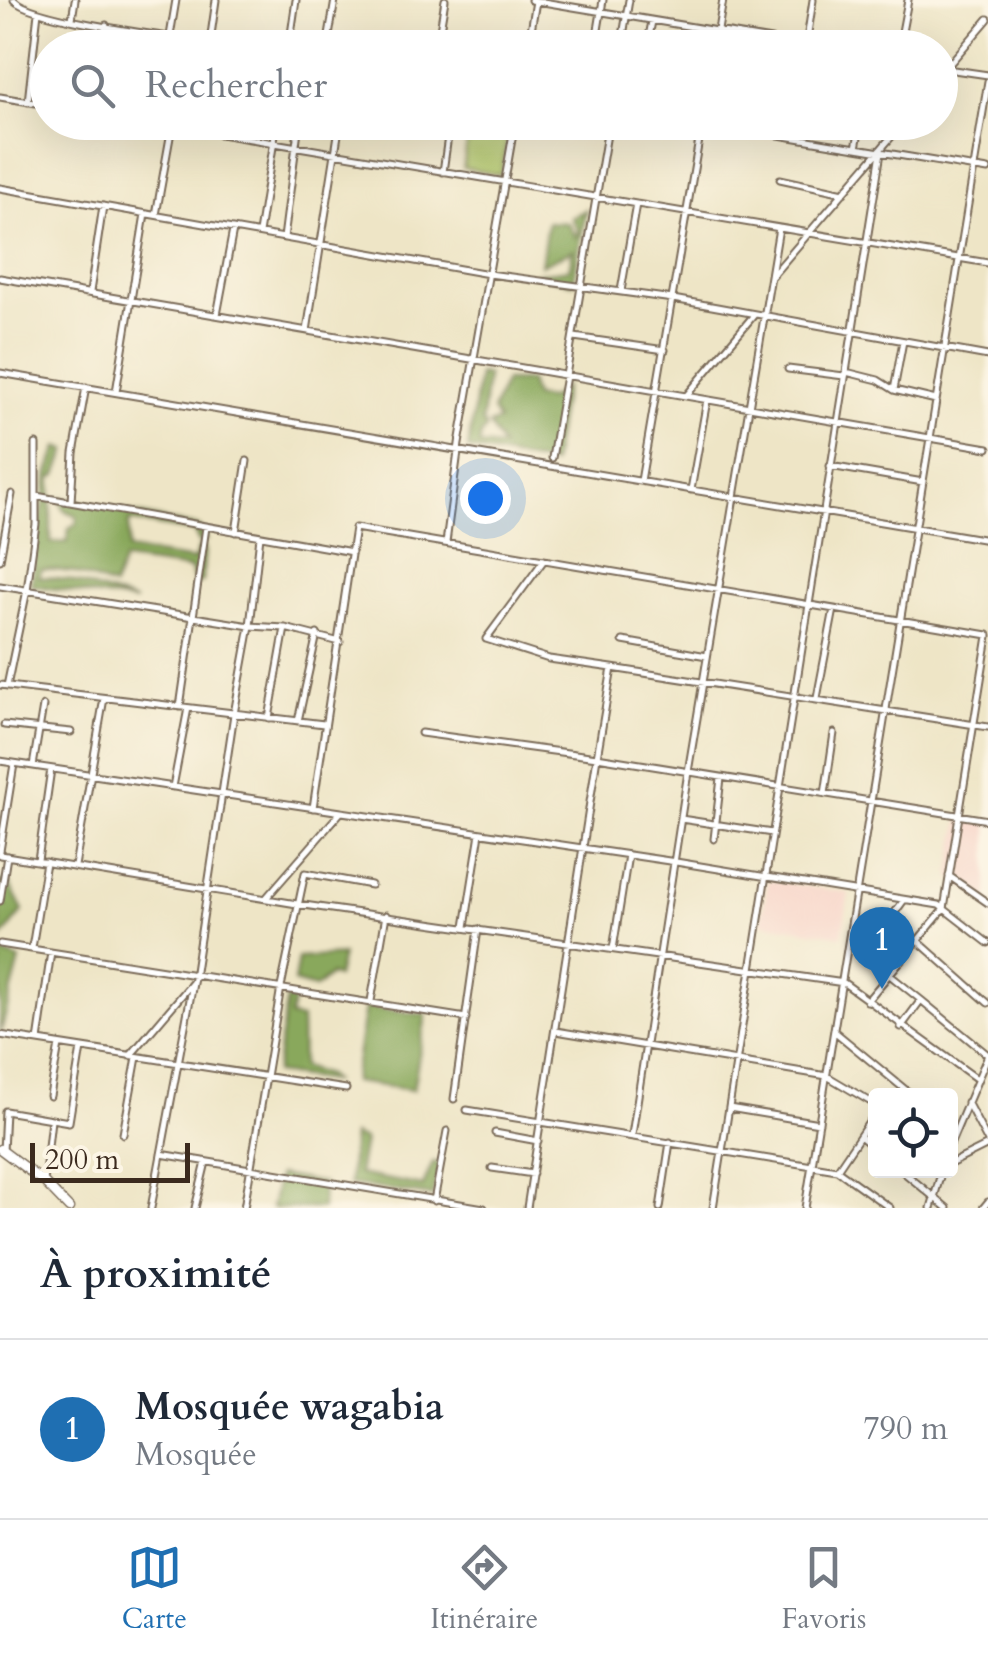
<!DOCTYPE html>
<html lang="fr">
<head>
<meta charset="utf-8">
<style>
	:root { --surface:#fff; --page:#f6f6f7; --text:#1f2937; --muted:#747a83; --line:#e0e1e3; --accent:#1f6fb2 }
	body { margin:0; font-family:Cardo,serif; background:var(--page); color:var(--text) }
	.controls { position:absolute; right:30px; bottom:30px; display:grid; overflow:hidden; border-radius:10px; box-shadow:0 10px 40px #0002 }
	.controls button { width:90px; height:90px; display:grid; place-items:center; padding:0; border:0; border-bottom:2px solid var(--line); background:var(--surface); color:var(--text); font:50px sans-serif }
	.scale { position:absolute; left:30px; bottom:25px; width:160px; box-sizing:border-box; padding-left:10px; border:5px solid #3b2a1e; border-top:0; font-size:28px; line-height:35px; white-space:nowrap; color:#3b2a1e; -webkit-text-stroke:8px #fcf5e5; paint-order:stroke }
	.you { position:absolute; left:485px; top:498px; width:35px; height:35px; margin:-25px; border:8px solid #fff; border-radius:50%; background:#1a73e8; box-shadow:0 0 0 15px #1a73e833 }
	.badge { display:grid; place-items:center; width:65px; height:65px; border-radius:50%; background:var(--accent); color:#fff; font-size:32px; font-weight:700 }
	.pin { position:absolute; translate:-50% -82px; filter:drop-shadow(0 2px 5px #0008) }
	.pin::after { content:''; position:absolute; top:52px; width:35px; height:30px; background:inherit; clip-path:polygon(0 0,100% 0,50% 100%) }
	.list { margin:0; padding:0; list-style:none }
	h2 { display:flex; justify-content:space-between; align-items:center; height:130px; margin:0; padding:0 40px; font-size:42px }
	h2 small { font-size:32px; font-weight:400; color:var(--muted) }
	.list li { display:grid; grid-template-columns:65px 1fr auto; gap:30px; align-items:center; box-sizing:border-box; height:180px; padding:0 40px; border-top:2px solid var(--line) }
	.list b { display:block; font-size:38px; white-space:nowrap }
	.list p { margin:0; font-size:32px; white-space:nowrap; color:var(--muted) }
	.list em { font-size:32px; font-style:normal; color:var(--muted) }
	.icon { flex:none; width:55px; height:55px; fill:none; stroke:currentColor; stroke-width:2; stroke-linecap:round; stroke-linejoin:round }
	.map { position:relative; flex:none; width:988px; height:1208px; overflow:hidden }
	.search { position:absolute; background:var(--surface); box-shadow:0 10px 40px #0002; left:30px; right:30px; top:30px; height:110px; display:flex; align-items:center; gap:25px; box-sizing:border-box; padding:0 35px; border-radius:55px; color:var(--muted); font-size:38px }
	.sheet { height:310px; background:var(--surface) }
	nav { display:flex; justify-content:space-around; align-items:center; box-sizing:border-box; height:140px; border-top:2px solid var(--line); background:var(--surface); font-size:28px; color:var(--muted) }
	nav a { display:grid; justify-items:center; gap:5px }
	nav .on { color:var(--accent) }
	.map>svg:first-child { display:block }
	.built { fill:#f7d1c6 }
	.green { fill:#acc266; stroke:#747642; stroke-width:2.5 }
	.forest { fill:#89a85b; stroke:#62693c; stroke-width:2.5 }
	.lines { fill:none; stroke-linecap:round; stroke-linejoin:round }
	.street-casing { stroke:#7a6b59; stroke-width:9 }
	.secondary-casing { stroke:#7a6b59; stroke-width:11 }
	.street { stroke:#fff; stroke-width:5 }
	.secondary { stroke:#fff; stroke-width:8 }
</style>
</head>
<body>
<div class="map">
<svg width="988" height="1208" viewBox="0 0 988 1208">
	<rect width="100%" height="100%" fill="#fcf5e5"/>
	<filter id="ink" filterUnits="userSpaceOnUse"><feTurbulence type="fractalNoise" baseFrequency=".01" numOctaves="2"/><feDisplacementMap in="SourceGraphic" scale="20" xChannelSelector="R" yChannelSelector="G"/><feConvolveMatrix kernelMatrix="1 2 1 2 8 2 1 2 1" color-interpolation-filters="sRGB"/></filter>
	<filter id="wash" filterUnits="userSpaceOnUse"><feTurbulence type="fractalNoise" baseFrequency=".0048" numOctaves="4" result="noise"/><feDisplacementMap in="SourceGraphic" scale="40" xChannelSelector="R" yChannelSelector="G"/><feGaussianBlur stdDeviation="2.25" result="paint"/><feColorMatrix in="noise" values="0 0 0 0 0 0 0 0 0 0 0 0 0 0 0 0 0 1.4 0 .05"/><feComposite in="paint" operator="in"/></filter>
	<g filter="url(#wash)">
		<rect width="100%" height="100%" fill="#eee5c6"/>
		<path class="built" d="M 960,817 L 988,821 L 988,901 L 950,877 Z
			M 768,880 L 849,893 L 842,936 L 761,923 Z"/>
		<path class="green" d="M 470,123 L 510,123 L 501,175 L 463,168 Z"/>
		<path class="forest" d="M 586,210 L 573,283 L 534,274 L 569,269 L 573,250 L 541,265 L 547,222 L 568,223 L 575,237 L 578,231 L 571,217 Z
			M 479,374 L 487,376 L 482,421 L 486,429 L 481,435 L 479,445 L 502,447 L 489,425 L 498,421 L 492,411 L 505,381 L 529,381 L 534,397 L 550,399 L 564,387 L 552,464 L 468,449 Z
			M 58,447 L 67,450 L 57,475 L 51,479 L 51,543 L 67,542 L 69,528 L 77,523 L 77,516 L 64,510 L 60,498 L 200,527 L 207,540 L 199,542 L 194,532 L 129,521 L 128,550 L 194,560 L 199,547 L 205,548 L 202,581 L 195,585 L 191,569 L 124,560 L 113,587 L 73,572 L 42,569 L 39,577 L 69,580 L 136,602 L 31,585 L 48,475 Z
			M 0,881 L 9,883 L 23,911 L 3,937 L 0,936 Z
			M 0,952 L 20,960 L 0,1035 Z
			M 342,955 L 337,977 L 330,975 L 315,988 L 294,982 L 298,958 Z
			M 287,998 L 294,999 L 290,1017 L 301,1019 L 302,1067 L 327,1075 L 332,1081 L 275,1073 Z
			M 365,1007 L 426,1015 L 413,1090 L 353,1082 Z
			M 353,1135 L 364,1140 L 358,1174 L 423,1186 L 433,1162 L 440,1163 L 432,1196 L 349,1184 Z
			M 278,1175 L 323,1183 L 322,1208 L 271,1208 Z"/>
	</g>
	<g filter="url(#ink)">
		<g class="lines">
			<defs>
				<path id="street" d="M 14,0 C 34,22 204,41 243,48
					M 531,0 L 819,48
					M 72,19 L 75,0
					M 210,42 L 216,0
					M 806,46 L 813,0
					M 102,48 L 106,25
					M 168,48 L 176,0
					M 289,48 L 296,0
					M 327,48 L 335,0
					M 437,48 L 445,0
					M 528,48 L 536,1
					M 595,48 L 603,0
					M 621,48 L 629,0
					M 647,48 L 652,21
					M 715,48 L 723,0
					M 899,48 L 908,0
					M 940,68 L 988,75
					M 940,75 L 988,19
					M 0,97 L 48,105
					M 28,102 L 38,12
					M 149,122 L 988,263
					M 701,122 L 988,170
					M 819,129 L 821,122
					M 232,136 L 234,122
					M 790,137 L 792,122
					M 856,148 L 861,122
					M 443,172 L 450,122
					M 780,179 L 844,193
					M 0,188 L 489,274 L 673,299 L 988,356
					M 156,215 L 172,126
					M 259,233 L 277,122
					M 284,238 L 299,122
					M 772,276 L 904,122
					M 0,278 L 988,448
					M 621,291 L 636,204
					M 90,292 L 103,206
					M 217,315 L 233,230
					M 307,331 L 340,122
					M 574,337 L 665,350
					M 788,369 L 844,376
					M 846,372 L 878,380 L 894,390 L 936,400
					M 0,373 L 988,540
					M 894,390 L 903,341
					M 116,392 L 145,214
					M 686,396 L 754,315
					M 552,458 L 609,122
					M 830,466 L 923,482
					M 641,481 L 702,122
					M 691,490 L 707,400
					M 36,496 L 352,552
					M 71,502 L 74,453 L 86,387
					M 236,532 L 247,461
					M 446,543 L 459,444 L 515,122
					M 0,560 L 12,494
					M 544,560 L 486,639 L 549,659 L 612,668
					M 0,586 L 250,626 L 285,628 L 340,642
					M 623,641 L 707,656
					M 0,685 L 324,724
					M 7,686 L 27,590 L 36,524 L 36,444
					M 817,698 L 834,609
					M 180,707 L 206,527
					M 269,718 L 285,628
					M 298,721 L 317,634
					M 4,725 L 71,732
					M 421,733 L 597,757 L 612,668 L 988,727
					M 0,761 L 676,862 L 939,905 L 988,943
					M 33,766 L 43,706
					M 173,787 L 188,708
					M 825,794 L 834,733
					M 313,808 L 355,528 L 988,635
					M 681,819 L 772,833
					M 714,839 L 721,778
					M 0,851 L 14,764
					M 0,855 L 297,904 L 844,983 L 977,1079
					M 38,860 L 51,769
					M 75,866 L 104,698
					M 949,876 L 988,903
					M 267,897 L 340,813
					M 0,901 L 7,856
					M 465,927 L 480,833
					M 850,931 L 872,944 L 904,900
					M 919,942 L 988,1003
					M 0,944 L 466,1018
					M 872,944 L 902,961
					M 32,948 L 46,862
					M 613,949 L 628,855
					M 891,976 L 921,1000
					M 371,1001 L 386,915
					M 867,1001 L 944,909 L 988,636
					M 901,1027 L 921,1000 L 988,1055
					M 556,1031 L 827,1076 L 876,1105
					M 834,1031 L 913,1096
					M 0,1035 L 346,1089
					M 38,1041 L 51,952
					M 130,1056 L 193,982
					M 50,1096 L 59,1045
					M 454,1099 L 478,929
					M 967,1102 L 988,1142
					M 729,1108 L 819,1123
					M 467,1110 L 837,1170 L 890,1208
					M 495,1133 L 538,1141
					M 123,1134 L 137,1057
					M 632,1135 L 688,772 L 779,228
					M 860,1136 L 876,1149
					M 950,1145 L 988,1055
					M 3,1152 L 5,1111 L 69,1122 L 81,1048
					M 161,1154 L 484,1208
					M 950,1164 L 988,1145
					M 492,1168 L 533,1174
					M 837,1170 L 876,1112
					M 901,1170 L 947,1208
					M 44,1182 L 51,1120
					M 434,1201 L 447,1131
					M 151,1208 L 194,978 L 234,714 L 250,626 L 260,536
					M 195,1208 L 206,1162
					M 244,1208 L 281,987 L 305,873 L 371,885
					M 527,1208 L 597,757 L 988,820
					M 660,1208 L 670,1142
					M 713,1208 L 881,152
					M 805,1208 L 988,81
					M 931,1208 L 942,1170
					M 983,1208 L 988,1202"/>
				<path id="secondary" d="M 0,1149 L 44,1182 L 69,1208"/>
			</defs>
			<use href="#street" class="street-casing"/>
			<use href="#secondary" class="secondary-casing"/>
			<use href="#street" class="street"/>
			<use href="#secondary" class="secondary"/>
		</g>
	</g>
</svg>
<div class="controls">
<button><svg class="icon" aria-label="locate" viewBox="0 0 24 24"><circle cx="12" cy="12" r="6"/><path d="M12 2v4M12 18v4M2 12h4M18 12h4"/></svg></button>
</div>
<div class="scale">200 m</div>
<div class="you"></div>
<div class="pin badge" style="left:882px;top:989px">1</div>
<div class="search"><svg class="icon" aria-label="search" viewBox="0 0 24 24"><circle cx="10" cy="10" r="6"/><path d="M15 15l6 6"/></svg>Rechercher</div>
</div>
<section class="sheet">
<h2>À proximité<small></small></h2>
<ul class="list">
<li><span class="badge">1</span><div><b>Mosquée wagabia</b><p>Mosquée</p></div><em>790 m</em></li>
</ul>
</section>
<nav>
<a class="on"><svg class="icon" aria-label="map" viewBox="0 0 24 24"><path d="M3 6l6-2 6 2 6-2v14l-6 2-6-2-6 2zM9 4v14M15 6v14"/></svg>Carte</a>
<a><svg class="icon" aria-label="directions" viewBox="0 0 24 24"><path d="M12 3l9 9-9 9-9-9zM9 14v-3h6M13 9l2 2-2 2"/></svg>Itinéraire</a>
<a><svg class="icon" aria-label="saved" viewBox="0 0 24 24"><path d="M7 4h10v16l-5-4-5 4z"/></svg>Favoris</a>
</nav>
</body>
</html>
